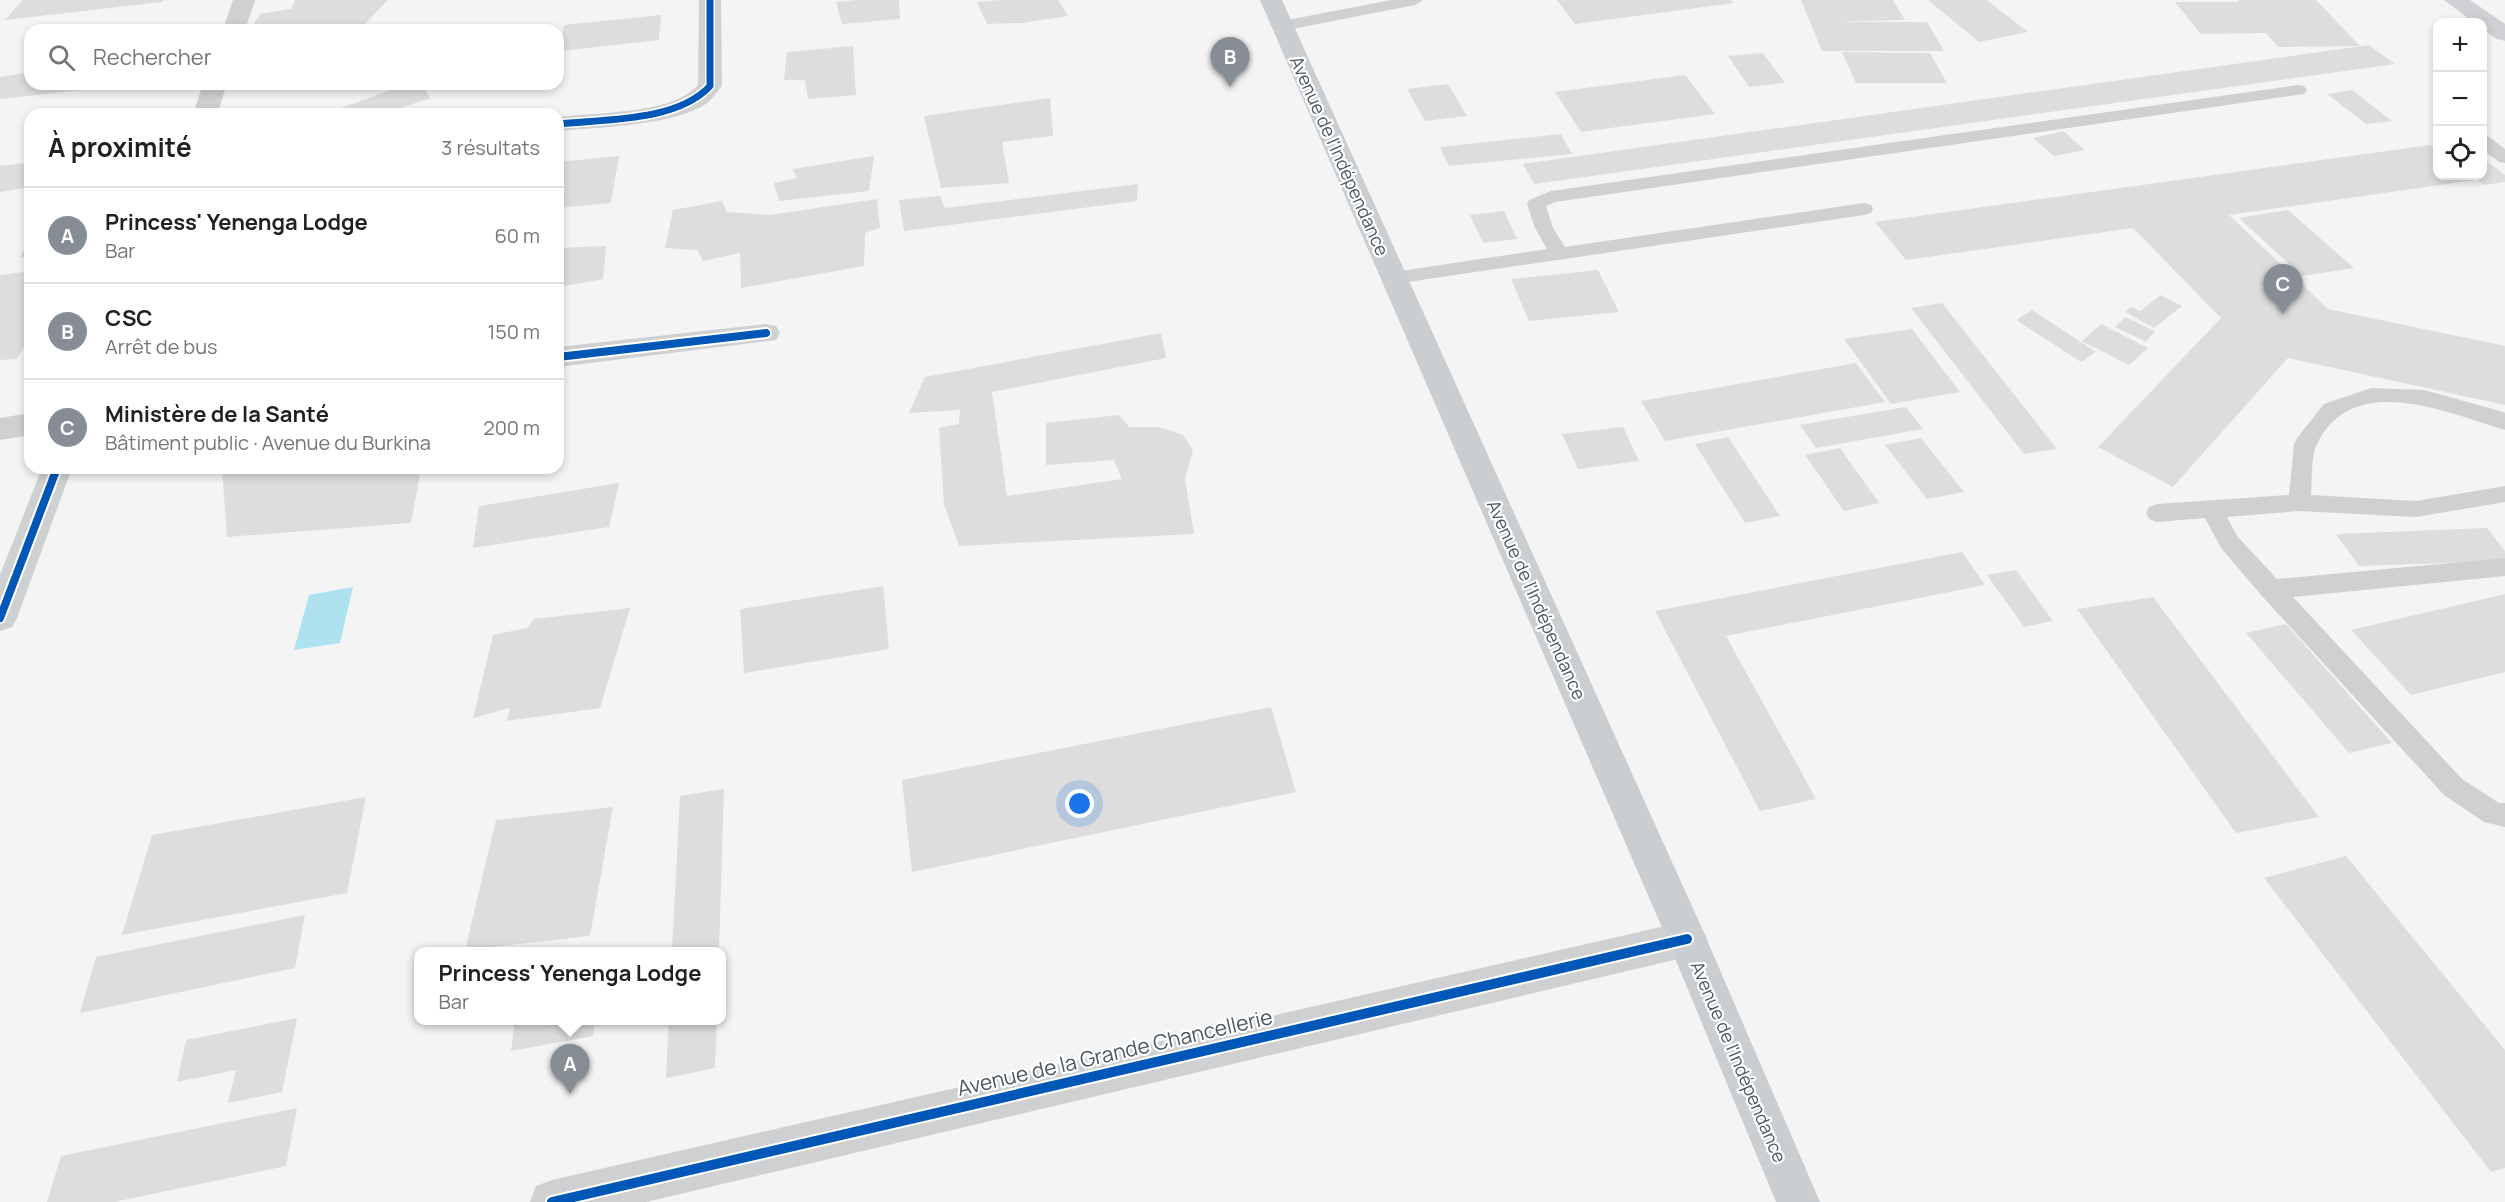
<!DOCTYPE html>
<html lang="fr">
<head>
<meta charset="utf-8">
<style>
	:root { --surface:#fff; --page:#f6f6f6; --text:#202124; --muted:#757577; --line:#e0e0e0; --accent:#868d94 }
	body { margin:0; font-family:Manrope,sans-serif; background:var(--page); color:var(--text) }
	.controls { position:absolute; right:18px; top:18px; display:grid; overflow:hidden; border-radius:12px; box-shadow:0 3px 9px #0003 }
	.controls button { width:54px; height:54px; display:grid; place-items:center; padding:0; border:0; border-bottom:2px solid var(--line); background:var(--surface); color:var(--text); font:30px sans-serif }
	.you { position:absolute; left:1080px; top:804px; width:21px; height:21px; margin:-15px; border:4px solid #fff; border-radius:50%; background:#1a73e8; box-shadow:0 0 0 9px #1a73e833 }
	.badge { display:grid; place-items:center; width:39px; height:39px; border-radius:50%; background:var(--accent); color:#fff; font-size:20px; font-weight:700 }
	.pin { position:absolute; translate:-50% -50px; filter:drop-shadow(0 2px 3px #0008) }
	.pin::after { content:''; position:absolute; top:32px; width:21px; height:18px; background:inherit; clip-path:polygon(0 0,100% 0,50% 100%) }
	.popup { position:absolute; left:414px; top:947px; width:312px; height:78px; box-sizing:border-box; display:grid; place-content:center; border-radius:12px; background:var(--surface); filter:drop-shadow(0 2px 4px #0005); font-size:20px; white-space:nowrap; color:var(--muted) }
	.popup b { font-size:22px; color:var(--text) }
	.popup::after { content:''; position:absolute; left:50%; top:100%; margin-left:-12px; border:12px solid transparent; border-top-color:var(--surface) }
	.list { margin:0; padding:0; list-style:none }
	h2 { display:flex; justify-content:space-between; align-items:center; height:78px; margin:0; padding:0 24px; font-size:26px }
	h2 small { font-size:20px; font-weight:400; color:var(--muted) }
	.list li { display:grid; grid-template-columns:39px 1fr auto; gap:18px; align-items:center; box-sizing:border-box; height:96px; padding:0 24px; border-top:2px solid var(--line) }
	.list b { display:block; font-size:22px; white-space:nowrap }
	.list p { margin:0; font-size:20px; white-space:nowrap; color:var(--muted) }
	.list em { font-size:20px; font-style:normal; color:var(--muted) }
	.icon { flex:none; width:33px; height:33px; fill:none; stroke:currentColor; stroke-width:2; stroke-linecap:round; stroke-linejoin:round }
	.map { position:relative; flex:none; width:2505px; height:1202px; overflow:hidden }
	.search { position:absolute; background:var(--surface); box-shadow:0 3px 9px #0003; left:24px; top:24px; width:540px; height:66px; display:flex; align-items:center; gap:15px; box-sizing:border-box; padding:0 21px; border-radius:18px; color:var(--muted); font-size:22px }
	.panel { position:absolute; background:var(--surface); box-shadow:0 3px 9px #0003; left:24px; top:108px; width:540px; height:366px; border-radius:18px }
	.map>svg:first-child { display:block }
	.water { fill:#aee2f0 }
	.building { fill:#ddddde }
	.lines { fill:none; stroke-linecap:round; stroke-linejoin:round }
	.lane { fill:#ced0d2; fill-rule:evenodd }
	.street { fill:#ced0d2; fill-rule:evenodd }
	.secondary { fill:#ced0d4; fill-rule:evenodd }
	.primary { fill:#caced1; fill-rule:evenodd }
	.cycleway-far2-casing { stroke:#fff; stroke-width:10 }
	.cycleway-far1-casing { stroke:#fff; stroke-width:12 }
	.cycleway-casing { stroke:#fff; stroke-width:14 }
	.cycleway-far2 { stroke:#0057b8; stroke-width:7 }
	.cycleway-far1 { stroke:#0057b8; stroke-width:8 }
	.cycleway { stroke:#0057b8; stroke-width:10 }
	.labels { text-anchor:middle; stroke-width:4.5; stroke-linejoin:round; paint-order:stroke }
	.street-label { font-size:18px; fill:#4a5661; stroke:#fff }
	.near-street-label { font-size:21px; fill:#4a5661; stroke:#fff }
</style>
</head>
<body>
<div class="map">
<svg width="2505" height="1202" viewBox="0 0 2505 1202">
	<rect width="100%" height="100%" fill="#f4f4f4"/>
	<path class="water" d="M 353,587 L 340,643 L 294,650 L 309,595 Z"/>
	<path class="building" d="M 23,0 L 164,0 L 162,2 L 5,20 Z
		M 295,0 L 388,0 L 361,28 L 283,30 L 283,25 L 250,30 L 260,14 L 291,9 Z
		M 856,0 L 899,0 L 900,19 L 842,24 L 836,2 Z
		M 1000,0 L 1058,0 L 1068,16 L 1022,23 L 987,24 L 977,2 Z
		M 1557,0 L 1731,0 L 1734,3 L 1575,24 Z
		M 1801,0 L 1893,0 L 1905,20 L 1835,22 L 1927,22 L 1944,51 L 1822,51 Z
		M 1928,0 L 1987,0 L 2028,32 L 1979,42 Z
		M 2238,0 L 2316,0 L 2360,46 L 2278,47 L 2266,33 L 2201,34 L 2175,2 L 2239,2 Z
		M 661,15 L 659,40 L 560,51 L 564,25 Z
		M 2369,45 L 2395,64 L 1534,184 L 1523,164 Z
		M 853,46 L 856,95 L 808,99 L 805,80 L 784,80 L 787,52 Z
		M 1842,52 L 1930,53 L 1947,83 L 1856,83 Z
		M 1763,53 L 1785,83 L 1749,87 L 1728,56 Z
		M 30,72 L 30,84 L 103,84 L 101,88 L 0,99 L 0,77 Z
		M 1685,75 L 1715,114 L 1581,132 L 1555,92 Z
		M 407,84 L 422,84 L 430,98 L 383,114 L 324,114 Z
		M 1448,84 L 1467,116 L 1425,121 L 1407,89 Z
		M 2352,90 L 2392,121 L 2366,124 L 2327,94 Z
		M 1050,98 L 1053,136 L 1002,142 L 1009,183 L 941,188 L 924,116 Z
		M 2063,131 L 2085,150 L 2054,156 L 2033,138 Z
		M 1561,134 L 1572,154 L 1449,166 L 1440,147 Z
		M 2430,145 L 2438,151 L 2438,176 L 2469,176 L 2475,180 L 2229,215 L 2328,309 L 2505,346 L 2505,405 L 2288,358 L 2173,487 L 2098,447 L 2221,318 L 2133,228 L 1906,260 L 1875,222 Z
		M 619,156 L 611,203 L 558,208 L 558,162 Z
		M 874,156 L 869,191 L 779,201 L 774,183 L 797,178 L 792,169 Z
		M 30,159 L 30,187 L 0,192 L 0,166 L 26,163 Z
		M 2485,160 L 2505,175 L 2505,182 L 2484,185 L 2471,176 L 2482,176 L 2482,161 Z
		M 1138,184 L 1137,201 L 904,231 L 899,200 L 940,196 L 945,208 Z
		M 877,199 L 880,228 L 865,233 L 864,266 L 741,288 L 740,253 L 703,261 L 697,250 L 665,248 L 673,210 L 722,201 L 727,212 L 770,215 Z
		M 2288,210 L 2354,268 L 2302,276 L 2239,218 Z
		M 1504,211 L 1517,239 L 1483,243 L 1470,215 Z
		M 30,237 L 30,256 L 20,257 Z
		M 606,246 L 603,279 L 558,287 L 558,248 Z
		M 1598,270 L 1619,312 L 1529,321 L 1511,279 Z
		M 30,271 L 30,336 L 17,359 L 0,360 L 0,275 Z
		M 2161,295 L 2182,306 L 2154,328 L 2125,312 L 2131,307 L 2140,311 Z
		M 1942,303 L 2057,449 L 2024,454 L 1911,308 Z
		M 2032,310 L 2096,352 L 2081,362 L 2016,320 Z
		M 2125,317 L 2155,331 L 2146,342 L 2115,327 Z
		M 2101,324 L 2148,348 L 2129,365 L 2082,341 Z
		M 1912,329 L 1960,392 L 1891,404 L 1844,339 Z
		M 1161,333 L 1166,358 L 992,392 L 1007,496 L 1122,479 L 1114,460 L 1046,465 L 1046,423 L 1119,415 L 1129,427 L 1159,427 L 1183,435 L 1193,450 L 1185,479 L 1194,534 L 959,546 L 944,504 L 939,428 L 959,424 L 960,410 L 909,413 L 925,377 Z
		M 1856,363 L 1885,402 L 1665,441 L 1641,401 Z
		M 1906,407 L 1923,429 L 1816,448 L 1800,425 Z
		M 1623,427 L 1639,461 L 1578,469 L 1562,434 Z
		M 1728,437 L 1780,516 L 1745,523 L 1695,444 Z
		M 1921,438 L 1964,492 L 1927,499 L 1885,445 Z
		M 1840,448 L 1879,503 L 1844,511 L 1805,455 Z
		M 222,468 L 421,468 L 411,523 L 227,537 Z
		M 619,483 L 609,527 L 473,548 L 479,506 Z
		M 2487,528 L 2505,551 L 2505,561 L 2359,566 L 2336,534 Z
		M 1962,552 L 1985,585 L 1726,636 L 1816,799 L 1760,811 L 1655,611 Z
		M 2016,570 L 2053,621 L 2024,627 L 1987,575 Z
		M 883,586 L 889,649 L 744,673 L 740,609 Z
		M 2505,594 L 2505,672 L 2411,695 L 2351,630 Z
		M 2153,597 L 2319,817 L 2236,833 L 2077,609 Z
		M 630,608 L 600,708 L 507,721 L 510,708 L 473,718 L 493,635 L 527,628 L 534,619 Z
		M 2286,624 L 2392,743 L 2349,753 L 2246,633 Z
		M 1271,707 L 1296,792 L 912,872 L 902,780 Z
		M 724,789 L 719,951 L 672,951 L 680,796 Z
		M 366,797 L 347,893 L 122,935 L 152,835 Z
		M 613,807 L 590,936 L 465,950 L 496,820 Z
		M 2346,856 L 2505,1050 L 2505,1168 L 2491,1172 L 2264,878 Z
		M 305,915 L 295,968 L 80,1013 L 96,957 Z
		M 297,1018 L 282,1092 L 228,1103 L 236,1070 L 177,1082 L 186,1040 Z
		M 515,1020 L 595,1020 L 593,1036 L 511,1051 Z
		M 669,1020 L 717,1020 L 715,1068 L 666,1078 Z
		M 297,1108 L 286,1166 L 114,1202 L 47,1202 L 61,1156 Z"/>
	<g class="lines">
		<path class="lane" d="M 1391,0 L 1423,0 L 1415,5 L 1282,31 L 1274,26 L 1282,21 Z
			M 2298,85 L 2304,86 L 2307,90 L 2304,94 L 1555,202 L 1546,206 L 1553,228 L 1565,247 L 1864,203 L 1871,205 L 1873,209 L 1871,213 L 1864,215 L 1394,284 L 1387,282 L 1384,278 L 1387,274 L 1394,272 L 1547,249 L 1535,228 L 1527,204 L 1529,200 L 1551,191 Z
			M 2482,135 L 2488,136 L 2505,149 L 2505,163 L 2499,162 L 2482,149 Z
			M 2371,388 L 2424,390 L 2500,411 L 2505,413 L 2505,430 C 2447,413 2353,370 2317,444 C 2311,455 2312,482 2311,495 L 2416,501 L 2505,486 L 2505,502 L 2416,517 L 2299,511 L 2227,517 L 2237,536 L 2277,579 L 2505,558 L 2505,576 L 2293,597 L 2462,779 L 2499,803 L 2505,803 L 2505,827 L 2484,822 L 2444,795 L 2262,596 L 2221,548 L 2205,518 L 2157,522 L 2149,519 L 2146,513 L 2149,507 L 2157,504 L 2289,495 L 2294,444 L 2297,438 L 2324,404 Z"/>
		<path class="street" d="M 233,0 L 255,0 L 245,30 L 223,30 Z
			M 699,0 L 721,0 L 722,86 C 717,92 712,99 706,104 C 671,126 599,127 558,131 L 558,117 C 597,112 671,115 698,85 Z
			M 203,84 L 227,84 L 217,114 L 193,114 Z
			M 766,324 L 776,326 L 780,333 L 776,340 L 558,367 L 558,347 Z
			M 30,413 L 30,435 L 0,440 L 0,418 Z
			M 42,468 L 72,468 L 17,618 L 12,627 L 0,631 L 0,575 Z
			M 1687,921 L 1701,926 L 1707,939 L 1701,952 L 1687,957 L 646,1202 L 530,1202 L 536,1186 L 552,1180 Z"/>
		<path class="secondary" d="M 2444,0 L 2470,0 L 2505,24 L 2505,41 L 2497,39 L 2482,29 L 2482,22 L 2473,22 Z"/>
		<path class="primary" d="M 1260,0 L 1282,0 L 1701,926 L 1820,1202 L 1776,1202 L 1667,939 Z"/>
		<defs>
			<path id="cycleway-far2" d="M 558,124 C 604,119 677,122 710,86 L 710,0"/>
			<path id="cycleway-far1" d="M 558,357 L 766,333
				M 0,618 L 57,468"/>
			<path id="cycleway" d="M 552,1202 L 1687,939"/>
		</defs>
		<use href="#cycleway-far2" class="cycleway-far2-casing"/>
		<use href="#cycleway-far1" class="cycleway-far1-casing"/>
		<use href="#cycleway" class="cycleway-casing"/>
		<use href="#cycleway-far2" class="cycleway-far2"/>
		<use href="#cycleway-far1" class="cycleway-far1"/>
		<use href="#cycleway" class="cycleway"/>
	</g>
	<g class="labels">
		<g class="street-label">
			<text transform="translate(1339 156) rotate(66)" y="6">Avenue de l'Indépendance</text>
			<text transform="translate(1536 600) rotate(66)" y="6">Avenue de l'Indépendance</text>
			<text transform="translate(1738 1062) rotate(67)" y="6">Avenue de l'Indépendance</text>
		</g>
		<g class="near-street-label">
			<text transform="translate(1115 1053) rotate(-13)" y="7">Avenue de la Grande Chancellerie</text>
		</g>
	</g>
</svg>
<div class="controls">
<button>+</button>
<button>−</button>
<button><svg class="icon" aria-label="locate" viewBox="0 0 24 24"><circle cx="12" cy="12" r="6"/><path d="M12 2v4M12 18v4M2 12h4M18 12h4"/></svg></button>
</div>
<div class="you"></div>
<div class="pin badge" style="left:570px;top:1094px">A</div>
<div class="popup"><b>Princess' Yenenga Lodge</b>Bar</div>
<div class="pin badge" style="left:1230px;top:87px">B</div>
<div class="pin badge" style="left:2283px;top:314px">C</div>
<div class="search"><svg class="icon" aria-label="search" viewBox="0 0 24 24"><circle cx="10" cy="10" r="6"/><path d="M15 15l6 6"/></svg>Rechercher</div>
<section class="panel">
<h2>À proximité<small>3 résultats</small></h2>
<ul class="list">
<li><span class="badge">A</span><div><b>Princess' Yenenga Lodge</b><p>Bar</p></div><em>60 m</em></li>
<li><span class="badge">B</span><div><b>CSC</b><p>Arrêt de bus</p></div><em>150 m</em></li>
<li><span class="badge">C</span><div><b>Ministère de la Santé</b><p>Bâtiment public · Avenue du Burkina</p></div><em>200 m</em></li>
</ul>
</section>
</div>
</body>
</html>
